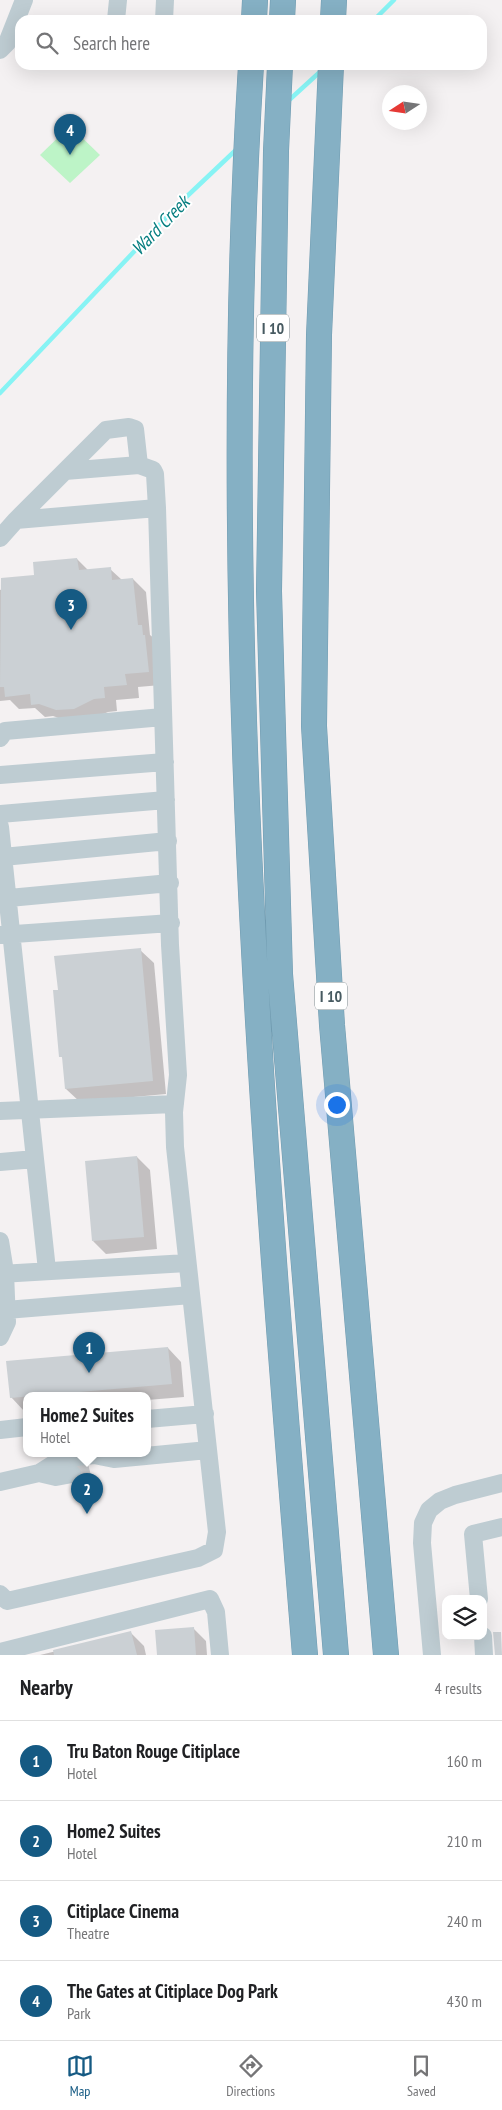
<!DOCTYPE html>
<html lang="en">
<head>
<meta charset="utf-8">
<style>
	:root { --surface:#fff; --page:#f6f6f6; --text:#202124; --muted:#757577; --line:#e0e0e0; --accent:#155a83 }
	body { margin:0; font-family:"PT Sans Narrow",sans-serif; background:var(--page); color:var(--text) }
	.controls { position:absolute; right:15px; bottom:15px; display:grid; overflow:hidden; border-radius:10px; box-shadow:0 5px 20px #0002 }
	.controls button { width:45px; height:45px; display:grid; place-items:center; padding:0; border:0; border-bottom:1px solid var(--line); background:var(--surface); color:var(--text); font:25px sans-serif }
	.compass { position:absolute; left:382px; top:85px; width:45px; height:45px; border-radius:50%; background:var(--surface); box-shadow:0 5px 20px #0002; rotate:258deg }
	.you { position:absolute; left:336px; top:1104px; width:18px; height:18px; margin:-12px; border:4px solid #fff; border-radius:50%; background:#1a73e8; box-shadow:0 0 0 8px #1a73e833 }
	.badge { display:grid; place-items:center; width:32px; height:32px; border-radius:50%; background:var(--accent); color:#fff; font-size:16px; font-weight:700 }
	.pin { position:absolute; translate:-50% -41px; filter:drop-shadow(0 1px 2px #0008) }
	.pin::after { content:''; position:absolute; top:26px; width:18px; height:15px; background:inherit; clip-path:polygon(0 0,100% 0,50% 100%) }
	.popup { position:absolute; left:23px; top:1392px; width:128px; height:65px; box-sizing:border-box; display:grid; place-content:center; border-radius:10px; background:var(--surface); filter:drop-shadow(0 1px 4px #0005); font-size:16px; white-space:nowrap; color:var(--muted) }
	.popup b { font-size:19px; color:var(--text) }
	.popup::after { content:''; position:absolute; left:50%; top:100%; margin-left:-10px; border:10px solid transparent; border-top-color:var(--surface) }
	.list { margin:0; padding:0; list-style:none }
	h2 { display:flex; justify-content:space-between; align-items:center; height:65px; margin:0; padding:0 20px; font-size:21px }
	h2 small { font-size:16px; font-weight:400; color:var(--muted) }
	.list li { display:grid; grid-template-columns:32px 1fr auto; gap:15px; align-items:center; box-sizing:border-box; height:80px; padding:0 20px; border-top:1px solid var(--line) }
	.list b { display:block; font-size:19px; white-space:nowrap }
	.list p { margin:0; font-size:16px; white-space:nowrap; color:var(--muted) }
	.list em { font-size:16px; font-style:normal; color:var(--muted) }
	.icon { flex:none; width:28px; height:28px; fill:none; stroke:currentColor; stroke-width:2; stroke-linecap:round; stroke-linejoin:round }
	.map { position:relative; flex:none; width:502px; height:1655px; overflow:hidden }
	.search { position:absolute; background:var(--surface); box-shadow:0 5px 20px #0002; left:15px; right:15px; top:15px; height:55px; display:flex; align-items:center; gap:12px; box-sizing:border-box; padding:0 18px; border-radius:15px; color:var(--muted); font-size:19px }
	.sheet { height:385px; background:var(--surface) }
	nav { display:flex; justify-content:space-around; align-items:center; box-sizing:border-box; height:70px; border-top:1px solid var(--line); background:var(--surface); font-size:14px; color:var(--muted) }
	nav a { display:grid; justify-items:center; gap:2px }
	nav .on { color:var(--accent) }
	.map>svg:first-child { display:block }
	.green { fill:#bdf4c7 }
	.shadow { fill:#0003 }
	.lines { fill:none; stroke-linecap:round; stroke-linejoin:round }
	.stream { stroke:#87f3f4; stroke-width:4.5 }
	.building { fill:#cbd0d4 }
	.minor-tunnel { stroke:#c9cbce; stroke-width:18; stroke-dasharray:18 9; stroke-linecap:butt }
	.highway-casing { stroke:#709bb0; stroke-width:26 }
	.minor { stroke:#beccd2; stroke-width:18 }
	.highway { stroke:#85b0c4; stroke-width:25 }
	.labels { text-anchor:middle; stroke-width:4; stroke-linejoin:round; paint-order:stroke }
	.shield { fill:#fff; stroke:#7e8c90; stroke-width:1 }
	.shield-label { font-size:16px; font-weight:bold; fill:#475a61 }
	.water-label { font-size:19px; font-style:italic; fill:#067e80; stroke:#fff }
</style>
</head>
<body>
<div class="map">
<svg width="502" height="1655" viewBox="0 0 502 1655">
	<rect width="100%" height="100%" fill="#f4f1f2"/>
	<path class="green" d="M 70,126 L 100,155 L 70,183 L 40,155 Z"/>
	<path class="shadow" d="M 77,559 L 89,571 L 110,569 L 122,580 L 133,579 L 146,592 L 150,635 L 155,639 L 161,685 L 138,687 L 139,698 L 116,700 L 117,711 L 108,712 L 87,721 L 70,722 L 53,716 L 45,717 L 35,708 L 19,709 L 10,700 L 0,701 L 0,590 Z
		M 140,950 L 154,963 L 166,1094 L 80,1102 L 66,1089 L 64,1060 L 61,1056 L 59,991 Z
		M 137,1157 L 150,1170 L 157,1249 L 106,1254 L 93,1241 Z
		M 168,1348 L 181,1362 L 184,1397 L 147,1400 L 147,1395 L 27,1395 L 27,1410 L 24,1411 L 11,1397 Z
		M 193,1628 L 206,1641 L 207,1655 L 158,1655 Z
		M 131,1633 L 144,1646 L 146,1655 L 40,1655 Z"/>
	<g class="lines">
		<path class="stream" d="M 374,20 L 394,0
			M 287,102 L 322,70
			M 0,393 L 182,201 L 238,148"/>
	</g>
	<path class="building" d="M 77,558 L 79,570 L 111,567 L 112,580 L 133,578 L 138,625 L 142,625 L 143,635 L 145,635 L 149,672 L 125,674 L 127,685 L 104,687 L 105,698 L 94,699 L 74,709 L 56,710 L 39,704 L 31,705 L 30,694 L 5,697 L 4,687 L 0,687 L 1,578 L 34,575 L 33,562 Z
		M 141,948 L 153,1081 L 65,1089 L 62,1057 L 59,1057 L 53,990 L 58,990 L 54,956 Z
		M 137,1156 L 144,1237 L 92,1241 L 85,1161 Z
		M 168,1347 L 172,1384 L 10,1398 L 6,1361 Z
		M 194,1627 L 196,1655 L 157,1655 L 155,1630 Z
		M 131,1631 L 137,1655 L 54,1655 L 53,1650 Z
		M 493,1632 L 501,1632 L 502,1655 L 495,1655 Z"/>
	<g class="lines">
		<path class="minor-tunnel" d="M 72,1474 L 92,1469"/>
		<defs>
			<path id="highway" d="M 254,20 L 255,0
				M 282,20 L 283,0
				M 333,20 L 334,0
				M 251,65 C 218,595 262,1127 305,1655
				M 280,65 L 276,151 L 269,591 L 280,974 L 336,1655
				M 331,65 L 319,335 L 314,726 L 332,1025 L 386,1655"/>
		</defs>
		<use href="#highway" class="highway-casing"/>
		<path class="minor" d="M 116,20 L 118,0
			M 164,20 L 165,0
			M 0,50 L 7,43 L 24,0
			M 65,471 L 139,465
			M 16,520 L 106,430 L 129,427 L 135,429 L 139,465 L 153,470 L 155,474 L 157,508
			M 0,538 L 16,520 L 157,508 L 170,945 L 178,1075 L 174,1112 L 175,1147 L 217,1532 L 214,1550 L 198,1558 L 7,1601 L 0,1594
			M 0,738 L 5,731 L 163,717
			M 0,775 L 165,762
			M 0,814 L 166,800
			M 0,827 L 35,1159 L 0,1162
			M 3,857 L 168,841
			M 9,898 L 170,883
			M 0,935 L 171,923
			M 0,1111 L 175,1104
			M 35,1159 L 47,1270
			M 0,1241 L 5,1272 L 7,1322 L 0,1337
			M 0,1274 L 187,1263
			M 6,1310 L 191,1295
			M 147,1419 L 205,1414
			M 0,1430 L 27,1427
			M 39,1473 L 56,1477 L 72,1474
			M 0,1482 L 39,1473 L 58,1461 L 76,1457 L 94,1455 L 114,1459 L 208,1450
			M 479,1599 L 473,1534 L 502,1527
			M 483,1636 L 484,1655
			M 0,1652 L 210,1599 L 216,1612 L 220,1655
			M 432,1655 L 422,1543 L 423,1523 L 429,1510 L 440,1501 L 455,1495 L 502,1483"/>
		<use href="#highway" class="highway"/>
	</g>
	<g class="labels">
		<g class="shield">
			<rect x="257" y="314.5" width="32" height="27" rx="4"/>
			<rect x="315" y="982.5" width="32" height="27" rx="4"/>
		</g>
		<g class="shield-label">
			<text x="273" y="334">I 10</text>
			<text x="331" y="1002">I 10</text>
		</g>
		<g class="water-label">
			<text transform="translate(160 225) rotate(-46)" y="7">Ward Creek</text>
		</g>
	</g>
</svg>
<div class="controls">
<button><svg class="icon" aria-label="layers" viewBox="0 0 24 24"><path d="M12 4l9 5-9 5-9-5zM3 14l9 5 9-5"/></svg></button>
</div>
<svg class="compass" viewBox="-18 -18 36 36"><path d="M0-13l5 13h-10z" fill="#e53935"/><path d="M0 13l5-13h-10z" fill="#757577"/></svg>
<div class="you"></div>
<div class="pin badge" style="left:89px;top:1373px">1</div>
<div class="pin badge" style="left:87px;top:1514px">2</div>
<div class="popup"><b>Home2 Suites</b>Hotel</div>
<div class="pin badge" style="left:71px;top:630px">3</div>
<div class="pin badge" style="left:70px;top:155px">4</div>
<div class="search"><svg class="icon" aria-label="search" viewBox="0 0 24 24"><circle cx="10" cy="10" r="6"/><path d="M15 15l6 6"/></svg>Search here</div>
</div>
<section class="sheet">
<h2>Nearby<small>4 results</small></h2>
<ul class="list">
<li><span class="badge">1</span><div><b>Tru Baton Rouge Citiplace</b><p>Hotel</p></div><em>160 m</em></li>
<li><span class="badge">2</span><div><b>Home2 Suites</b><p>Hotel</p></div><em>210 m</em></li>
<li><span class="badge">3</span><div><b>Citiplace Cinema</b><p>Theatre</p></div><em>240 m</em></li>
<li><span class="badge">4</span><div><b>The Gates at Citiplace Dog Park</b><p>Park</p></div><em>430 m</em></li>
</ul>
</section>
<nav>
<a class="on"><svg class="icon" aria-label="map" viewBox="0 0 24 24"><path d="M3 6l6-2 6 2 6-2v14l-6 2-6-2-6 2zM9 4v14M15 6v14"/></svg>Map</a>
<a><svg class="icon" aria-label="directions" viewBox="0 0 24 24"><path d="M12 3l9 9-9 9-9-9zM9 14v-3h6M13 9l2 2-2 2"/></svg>Directions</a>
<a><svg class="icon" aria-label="saved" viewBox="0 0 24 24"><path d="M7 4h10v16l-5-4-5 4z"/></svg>Saved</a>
</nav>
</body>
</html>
